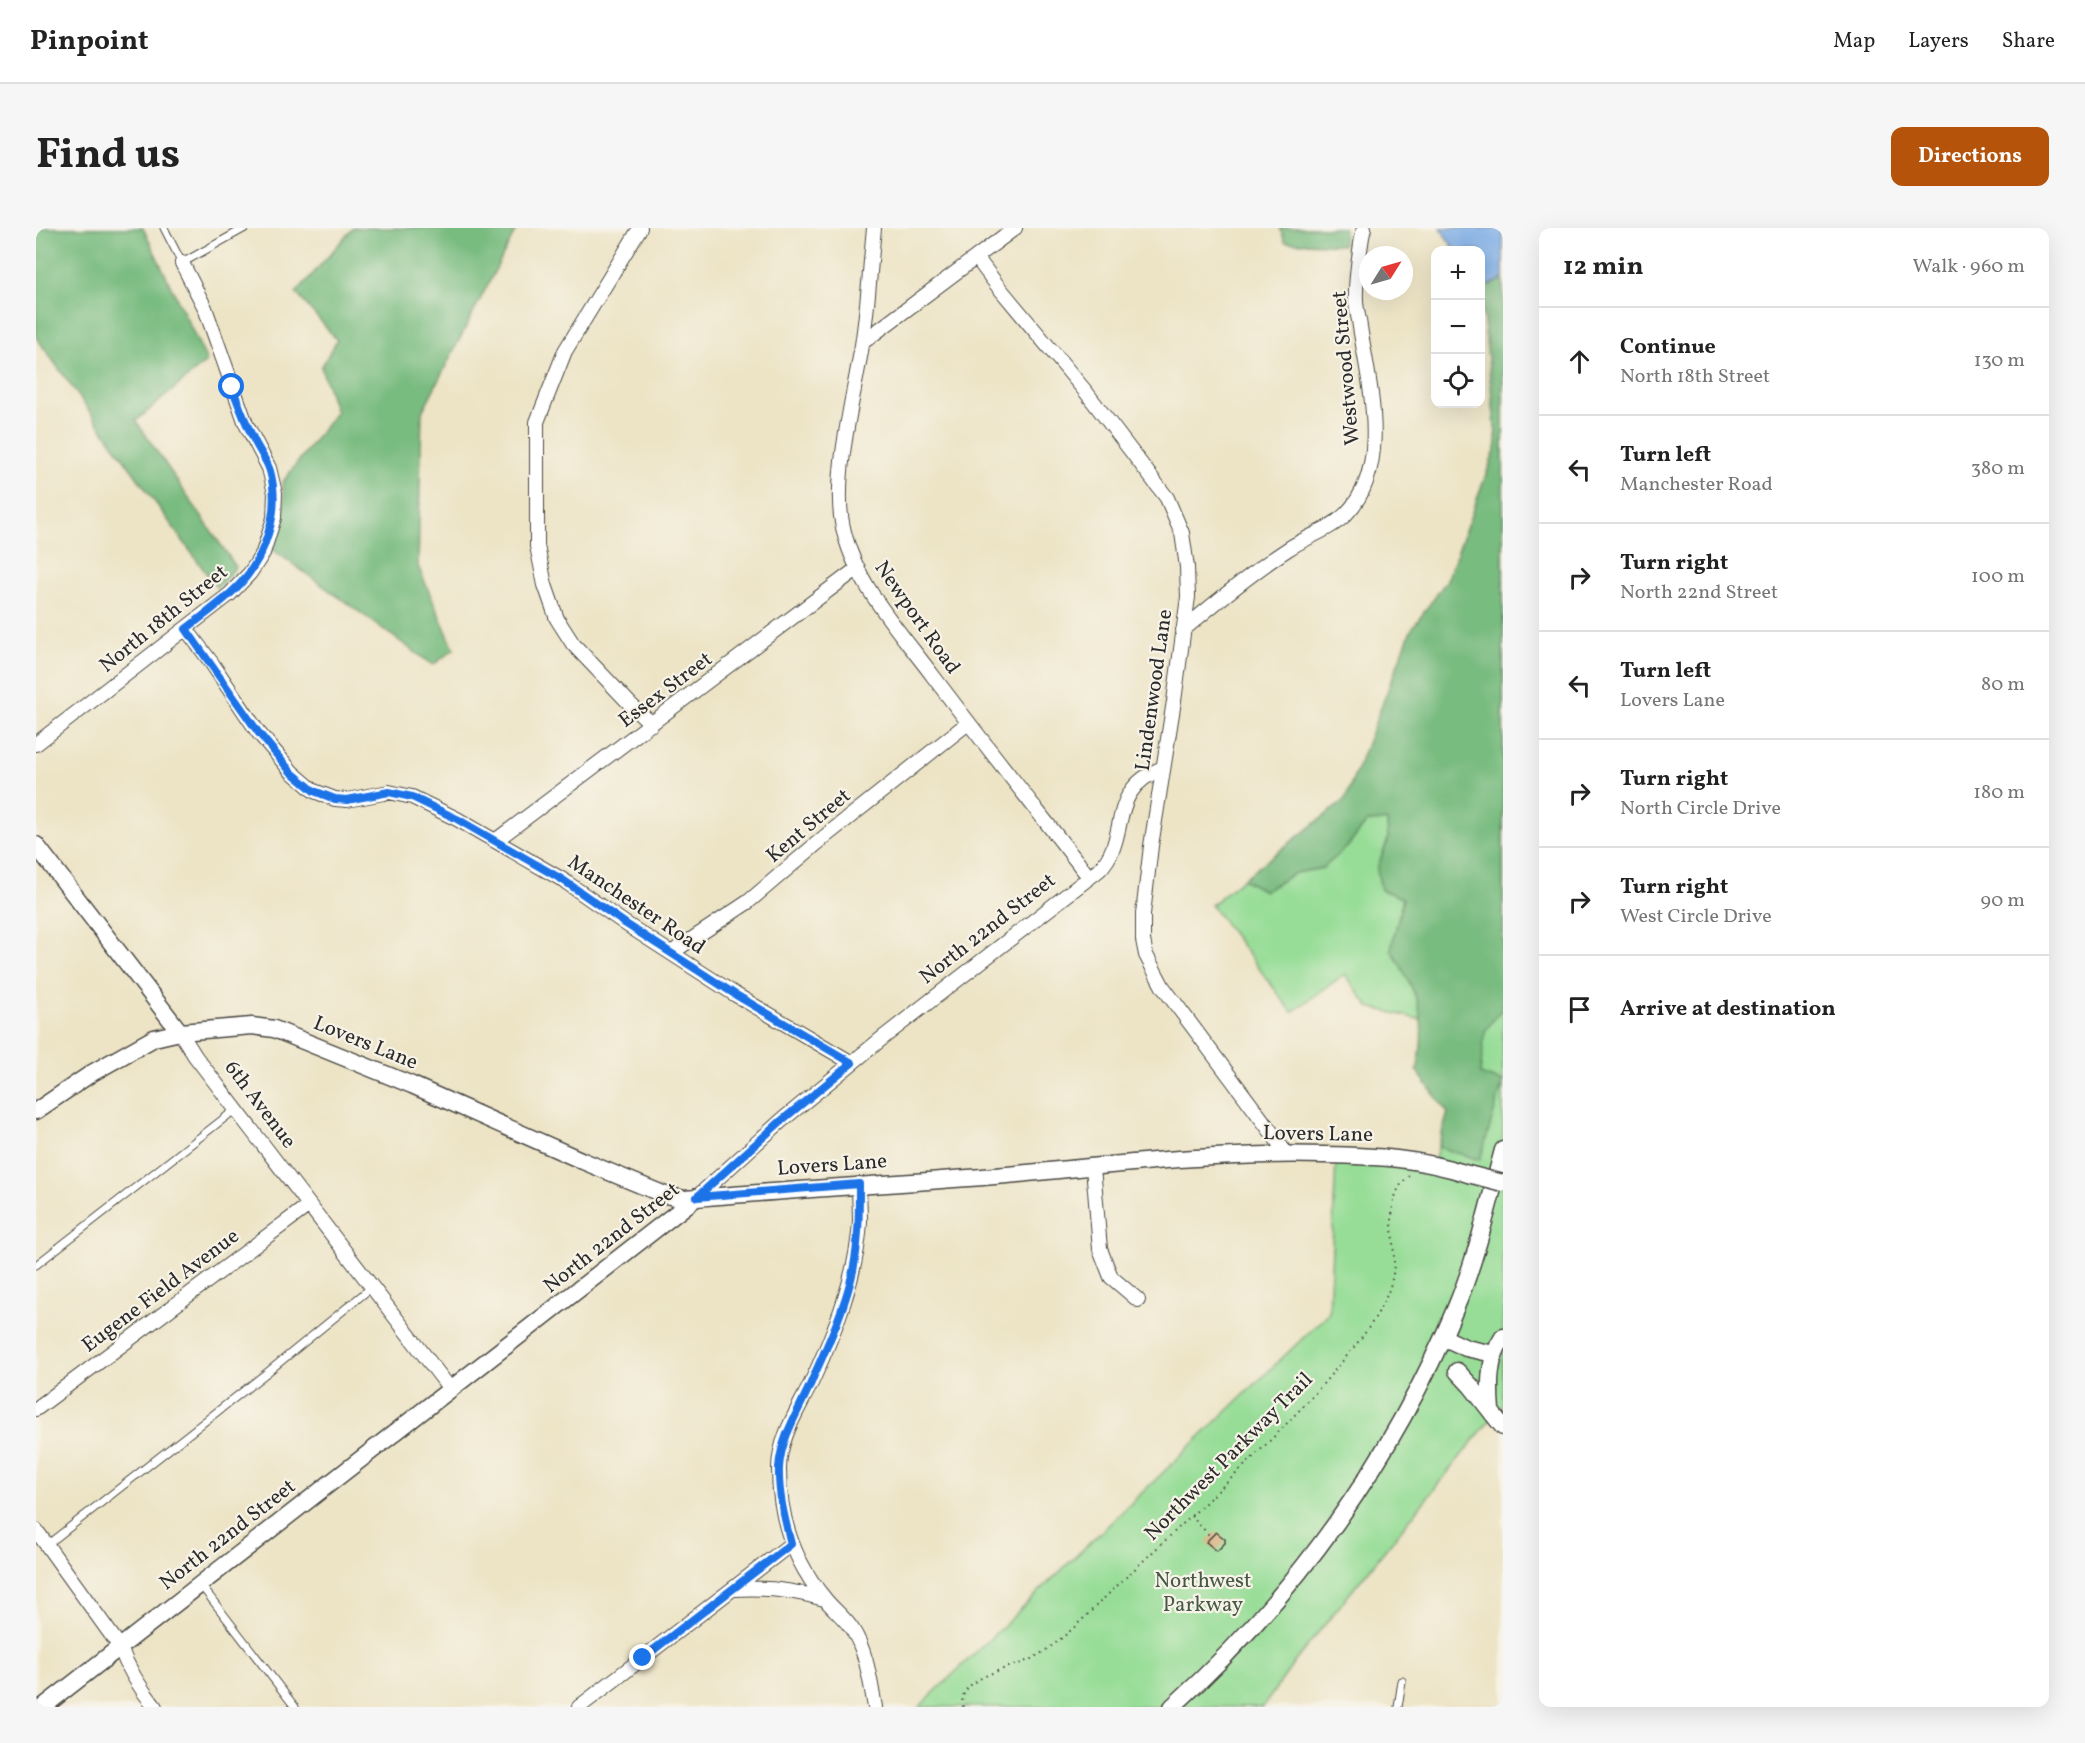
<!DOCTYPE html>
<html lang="en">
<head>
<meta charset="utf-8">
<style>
	:root { --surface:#fff; --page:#f6f6f6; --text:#222; --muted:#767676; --line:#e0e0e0; --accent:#b45309 }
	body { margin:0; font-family:Vollkorn,serif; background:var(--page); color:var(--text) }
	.controls { position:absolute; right:18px; top:18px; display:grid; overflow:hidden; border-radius:12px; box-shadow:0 6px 24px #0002 }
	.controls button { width:54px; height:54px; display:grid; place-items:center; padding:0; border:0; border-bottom:2px solid var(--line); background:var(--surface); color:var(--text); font:30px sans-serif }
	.compass { position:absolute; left:1323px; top:18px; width:54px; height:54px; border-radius:50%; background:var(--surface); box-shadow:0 6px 24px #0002; rotate:53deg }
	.stop { position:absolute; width:18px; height:18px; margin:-14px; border:4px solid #1a73e8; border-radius:50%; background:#fff }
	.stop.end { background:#1a73e8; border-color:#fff; box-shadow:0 2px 6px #0008 }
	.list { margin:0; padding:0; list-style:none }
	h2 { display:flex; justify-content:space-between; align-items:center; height:78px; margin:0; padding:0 24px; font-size:26px }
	h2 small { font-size:20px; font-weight:400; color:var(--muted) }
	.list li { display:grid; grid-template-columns:39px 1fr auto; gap:18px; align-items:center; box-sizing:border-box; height:108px; padding:0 24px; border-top:2px solid var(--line) }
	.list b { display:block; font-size:22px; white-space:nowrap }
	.list p { margin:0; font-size:20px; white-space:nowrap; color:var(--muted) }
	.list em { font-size:20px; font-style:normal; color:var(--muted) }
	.icon { flex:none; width:33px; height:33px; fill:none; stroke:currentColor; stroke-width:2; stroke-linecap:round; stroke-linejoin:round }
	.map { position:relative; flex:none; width:1467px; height:1479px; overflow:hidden; border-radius:12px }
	header { display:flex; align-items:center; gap:36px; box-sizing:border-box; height:84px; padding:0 30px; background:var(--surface); border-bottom:2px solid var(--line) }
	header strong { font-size:28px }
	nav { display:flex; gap:33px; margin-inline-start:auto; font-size:21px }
	.intro { display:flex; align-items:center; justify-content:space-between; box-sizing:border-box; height:144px; padding:0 36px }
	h1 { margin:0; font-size:42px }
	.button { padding:15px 27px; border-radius:12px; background:var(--accent); color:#fff; font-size:21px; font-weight:700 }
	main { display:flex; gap:36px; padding:0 36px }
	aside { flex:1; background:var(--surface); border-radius:12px; box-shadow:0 6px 24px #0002 }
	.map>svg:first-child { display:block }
	.green { fill:#97dd97; stroke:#618461; stroke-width:1.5 }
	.forest { fill:#79bc80; stroke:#527456; stroke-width:1.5 }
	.water { fill:#7bace6; stroke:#536c88; stroke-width:1.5 }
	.building { fill:#dab483 }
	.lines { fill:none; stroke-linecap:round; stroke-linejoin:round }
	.service-casing { stroke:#484742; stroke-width:9 }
	.minor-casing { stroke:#484742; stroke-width:16 }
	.tertiary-casing { stroke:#484742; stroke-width:19 }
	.path { stroke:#484742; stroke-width:2; stroke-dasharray:1.5 4.5; stroke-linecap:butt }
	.service { stroke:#fff; stroke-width:7 }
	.minor { stroke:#fff; stroke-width:14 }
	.tertiary { stroke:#fff; stroke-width:16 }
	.tertiary-bridge-casing { stroke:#484742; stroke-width:19; stroke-linecap:butt }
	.tertiary-bridge { stroke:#fff; stroke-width:16 }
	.route { stroke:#1a73e8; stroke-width:8 }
	.labels { text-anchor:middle; stroke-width:4.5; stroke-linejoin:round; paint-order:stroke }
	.street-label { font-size:21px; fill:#2b2b2b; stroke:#f7f3e8 }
	.park-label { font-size:21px; fill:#465846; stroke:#f7f3e8 }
</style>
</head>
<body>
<header>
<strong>Pinpoint</strong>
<nav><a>Map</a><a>Layers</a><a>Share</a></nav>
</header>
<div class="intro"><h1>Find us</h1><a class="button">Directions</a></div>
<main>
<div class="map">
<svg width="1467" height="1479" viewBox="0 0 1467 1479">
	<rect width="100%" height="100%" fill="#f7f3e8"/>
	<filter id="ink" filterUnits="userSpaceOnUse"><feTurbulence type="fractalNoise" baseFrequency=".0167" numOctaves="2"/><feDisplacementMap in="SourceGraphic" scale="12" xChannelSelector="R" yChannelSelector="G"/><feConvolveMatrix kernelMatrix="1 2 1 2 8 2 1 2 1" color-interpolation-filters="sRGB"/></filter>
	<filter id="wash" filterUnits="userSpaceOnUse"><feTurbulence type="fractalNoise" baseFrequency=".008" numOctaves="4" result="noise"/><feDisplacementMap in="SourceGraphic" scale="24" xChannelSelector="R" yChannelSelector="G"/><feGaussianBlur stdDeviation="1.35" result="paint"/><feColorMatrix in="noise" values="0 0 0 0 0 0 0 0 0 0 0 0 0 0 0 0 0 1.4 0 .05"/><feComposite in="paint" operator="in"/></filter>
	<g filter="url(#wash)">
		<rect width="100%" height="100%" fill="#ede4c6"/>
		<path class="green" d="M 1467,285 L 1467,1176 L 1260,1432 L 1227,1479 L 883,1479 L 1293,1085 L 1300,933 L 1396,940 L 1412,885 Z
			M 1351,593 L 1352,611 L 1341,641 L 1345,662 L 1367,669 L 1356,721 L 1379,762 L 1386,792 L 1333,779 L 1309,746 L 1256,784 L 1175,677 L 1207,651 L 1228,663 L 1259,645 L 1287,640 L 1312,618 L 1331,594 Z"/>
		<path class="forest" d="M 0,0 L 107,0 L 171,133 L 100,193 L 200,339 L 181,360 L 0,109 Z
			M 317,0 L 481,0 L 386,184 L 382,338 L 418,421 L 397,437 L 236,321 C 246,296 252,282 246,255 L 300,184 L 285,139 L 301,112 L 260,65 Z
			M 1244,0 L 1308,0 L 1307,17 L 1249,14 Z
			M 1467,51 L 1467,779 L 1449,803 L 1444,846 L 1467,854 L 1444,932 L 1402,919 L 1412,885 L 1381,843 C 1393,788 1382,768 1355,721 L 1367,670 L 1345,662 L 1341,641 L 1352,612 L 1351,593 L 1331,594 L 1312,618 L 1287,640 L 1259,645 L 1228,663 L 1207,651 L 1309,572 L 1375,402 L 1411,352 L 1461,217 L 1444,55 L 1455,57 Z"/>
		<path class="water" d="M 1404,0 L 1467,0 L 1467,51 L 1454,57 L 1445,55 L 1444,22 L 1419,22 Z"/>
		<g id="blocks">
			<path class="building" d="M 1180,1304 L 1189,1311 L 1189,1315 L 1181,1323 L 1170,1314 Z"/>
		</g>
	</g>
	<g filter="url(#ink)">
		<use href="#blocks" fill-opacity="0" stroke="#484742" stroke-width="1.5"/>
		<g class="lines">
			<defs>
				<path id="service" d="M 128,0 L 146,35 L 209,0
					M 0,1037 L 200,881
					M 11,1317 L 233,1143 L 336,1059
					M 164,1356 L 259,1479
					M 1362,1479 L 1366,1453"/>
				<path id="minor" d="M 604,0 L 529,123 L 501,194 L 501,318 L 509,357 L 521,391 L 537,416 L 596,478 L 616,496
					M 838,0 C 834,39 832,79 826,117 C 818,168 799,239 805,288 C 813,350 862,401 897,448 C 948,516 1001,582 1053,649
					M 940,29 L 961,57 L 1050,164 L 1131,270 L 1146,305 L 1151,339 L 1152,369 L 1138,473 L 1115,618 L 1107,686 L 1107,712 L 1110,727 L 1127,759 L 1239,909 L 1249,925
					M 827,114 L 979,0
					M 150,401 L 175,434 L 222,504 L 256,544 L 278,563 L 299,571 L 311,572 L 353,564 L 376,569 L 421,591 L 527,652 L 590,696 L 700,767 L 816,835
					M 1147,402 C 1181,373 1215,345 1252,321 C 1270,309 1294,302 1310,286 C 1356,239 1333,157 1324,99 C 1323,90 1320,81 1320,72 C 1319,51 1323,30 1326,9 L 1328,0
					M 0,516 L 194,366 L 214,345 L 227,325 L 238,290 L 239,265 L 233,240 L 210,196 L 169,80 L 146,35
					M 459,613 L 822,340
					M 635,725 L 712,674 L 792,606 L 932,495
					M 144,804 L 159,828 L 415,1162
					M 1057,939 L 1064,1021 L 1075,1049 L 1102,1072
					M 823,956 C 823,968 824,981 824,993 C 821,1048 799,1103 776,1153 C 763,1181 743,1209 743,1241 C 743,1289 758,1334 789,1371 C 797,1381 809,1390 816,1401 C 831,1424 834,1453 839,1479
					M 661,969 L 745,893 L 849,808 L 1063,642 C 1096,609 1068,563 1127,540
					M 0,1181 L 273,977
					M 0,1302 L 84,1419 C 92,1441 104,1460 119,1479
					M 698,1361 C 729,1359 758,1362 789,1371
					M 543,1479 L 755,1316"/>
				<path id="tertiary" d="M 0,617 L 144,804
					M 0,883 L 56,845 L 118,810 L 144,804 L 216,798 L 238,801 L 376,857 L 547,933 L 629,967 L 649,971 C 756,961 864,956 971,947 C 1077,937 1182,924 1288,927 C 1340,928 1382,930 1432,946
					M 1407,1109 L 1430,1120 L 1458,1126
					M 1421,1143 L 1435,1158 L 1467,1199
					M 1455,1183 C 1453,1158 1452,1131 1467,1109
					M 7,1479 L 661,969
					M 1136,1479 C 1259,1368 1357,1231 1420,1079 C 1441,1029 1453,974 1467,922"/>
			</defs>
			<use href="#service" class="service-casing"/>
			<use href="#minor" class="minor-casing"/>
			<use href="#tertiary" class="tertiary-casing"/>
			<path class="path" d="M 1155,1288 L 1175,1309
				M 927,1479 C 919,1449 977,1440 995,1431 C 1020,1418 1042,1396 1062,1376 C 1086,1353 1110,1330 1135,1307 C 1191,1254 1248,1203 1298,1143 C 1316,1122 1336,1099 1348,1073 C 1354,1062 1358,1047 1358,1034 C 1358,1006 1348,968 1373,948"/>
			<use href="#service" class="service"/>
			<use href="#minor" class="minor"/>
			<use href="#tertiary" class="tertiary"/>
			<defs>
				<path id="tertiary-bridge" d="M 1432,946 L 1467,955"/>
			</defs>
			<use href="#tertiary-bridge" class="tertiary-bridge-casing"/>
			<use href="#tertiary-bridge" class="tertiary-bridge"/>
		</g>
	</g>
	<g class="lines" filter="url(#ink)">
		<path class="route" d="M 196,159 C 203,178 210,196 219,214 C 224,224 231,233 234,243 C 240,265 239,284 232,306 C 218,354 187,372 150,401 L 222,504 L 255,544 L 278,563 L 299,571 L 311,572 L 353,564 L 376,569 L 421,591 L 527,652 L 590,696 L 700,767 L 816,835 L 745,893 L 661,969 L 823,956 C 823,986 823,1014 817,1043 C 809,1080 792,1116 777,1150 C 765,1180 745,1207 743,1240 C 742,1265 749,1292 755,1316 L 607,1430"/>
	</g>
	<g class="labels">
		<g class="street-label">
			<text transform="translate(1309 140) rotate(-95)" y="7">Westwood Street</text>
			<text transform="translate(882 389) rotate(55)" y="7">Newport Road</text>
			<text transform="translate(127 390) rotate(-39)" y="7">North 18th Street</text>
			<text transform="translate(629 461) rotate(-37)" y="7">Essex Street</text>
			<text transform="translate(1117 462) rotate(-82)" y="7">Lindenwood Lane</text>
			<text transform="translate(772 597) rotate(-40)" y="7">Kent Street</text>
			<text transform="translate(601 676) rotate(34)" y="7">Manchester Road</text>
			<text transform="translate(951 700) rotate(-38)" y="7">North 22nd Street</text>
			<text transform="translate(330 814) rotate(22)" y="7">Lovers Lane</text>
			<text transform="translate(225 876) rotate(53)" y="7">6th Avenue</text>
			<text transform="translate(1282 905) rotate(1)" y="7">Lovers Lane</text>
			<text transform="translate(796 936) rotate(-4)" y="7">Lovers Lane</text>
			<text transform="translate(575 1009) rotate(-38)" y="7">North 22nd Street</text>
			<text transform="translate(124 1062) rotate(-37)" y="7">Eugene Field Avenue</text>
			<text transform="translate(1192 1228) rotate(-45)" y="7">Northwest Parkway Trail</text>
			<text transform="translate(191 1306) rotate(-38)" y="7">North 22nd Street</text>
		</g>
		<g class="park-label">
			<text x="1167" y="1359">Northwest<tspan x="1167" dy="24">Parkway</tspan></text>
		</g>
	</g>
</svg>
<div class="controls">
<button>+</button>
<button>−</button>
<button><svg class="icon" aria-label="locate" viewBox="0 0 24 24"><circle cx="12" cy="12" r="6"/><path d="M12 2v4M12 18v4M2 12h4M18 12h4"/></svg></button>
</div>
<svg class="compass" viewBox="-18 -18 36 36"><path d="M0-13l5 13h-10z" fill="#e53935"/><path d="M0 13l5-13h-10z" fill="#767676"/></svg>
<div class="stop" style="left:196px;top:159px"></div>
<div class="stop end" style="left:607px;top:1430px"></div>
</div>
<aside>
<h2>12 min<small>Walk · 960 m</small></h2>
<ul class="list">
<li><svg class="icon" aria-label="ahead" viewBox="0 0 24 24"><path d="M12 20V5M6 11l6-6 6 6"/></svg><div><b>Continue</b><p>North 18th Street</p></div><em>130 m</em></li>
<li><svg class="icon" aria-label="left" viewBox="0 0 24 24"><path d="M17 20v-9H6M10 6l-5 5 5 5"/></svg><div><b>Turn left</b><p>Manchester Road</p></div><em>380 m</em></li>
<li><svg class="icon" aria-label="right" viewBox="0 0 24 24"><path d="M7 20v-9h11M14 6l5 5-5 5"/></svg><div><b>Turn right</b><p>North 22nd Street</p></div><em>100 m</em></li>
<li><svg class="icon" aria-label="left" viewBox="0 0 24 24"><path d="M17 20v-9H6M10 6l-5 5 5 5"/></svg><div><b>Turn left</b><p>Lovers Lane</p></div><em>80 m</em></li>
<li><svg class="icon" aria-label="right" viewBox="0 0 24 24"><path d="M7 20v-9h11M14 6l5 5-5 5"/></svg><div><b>Turn right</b><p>North Circle Drive</p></div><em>180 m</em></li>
<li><svg class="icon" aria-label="right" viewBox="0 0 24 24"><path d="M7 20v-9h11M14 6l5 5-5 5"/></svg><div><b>Turn right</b><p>West Circle Drive</p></div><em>90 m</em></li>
<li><svg class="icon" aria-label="arrive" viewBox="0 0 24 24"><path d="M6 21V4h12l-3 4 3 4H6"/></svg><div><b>Arrive at destination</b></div></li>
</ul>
</aside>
</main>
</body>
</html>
